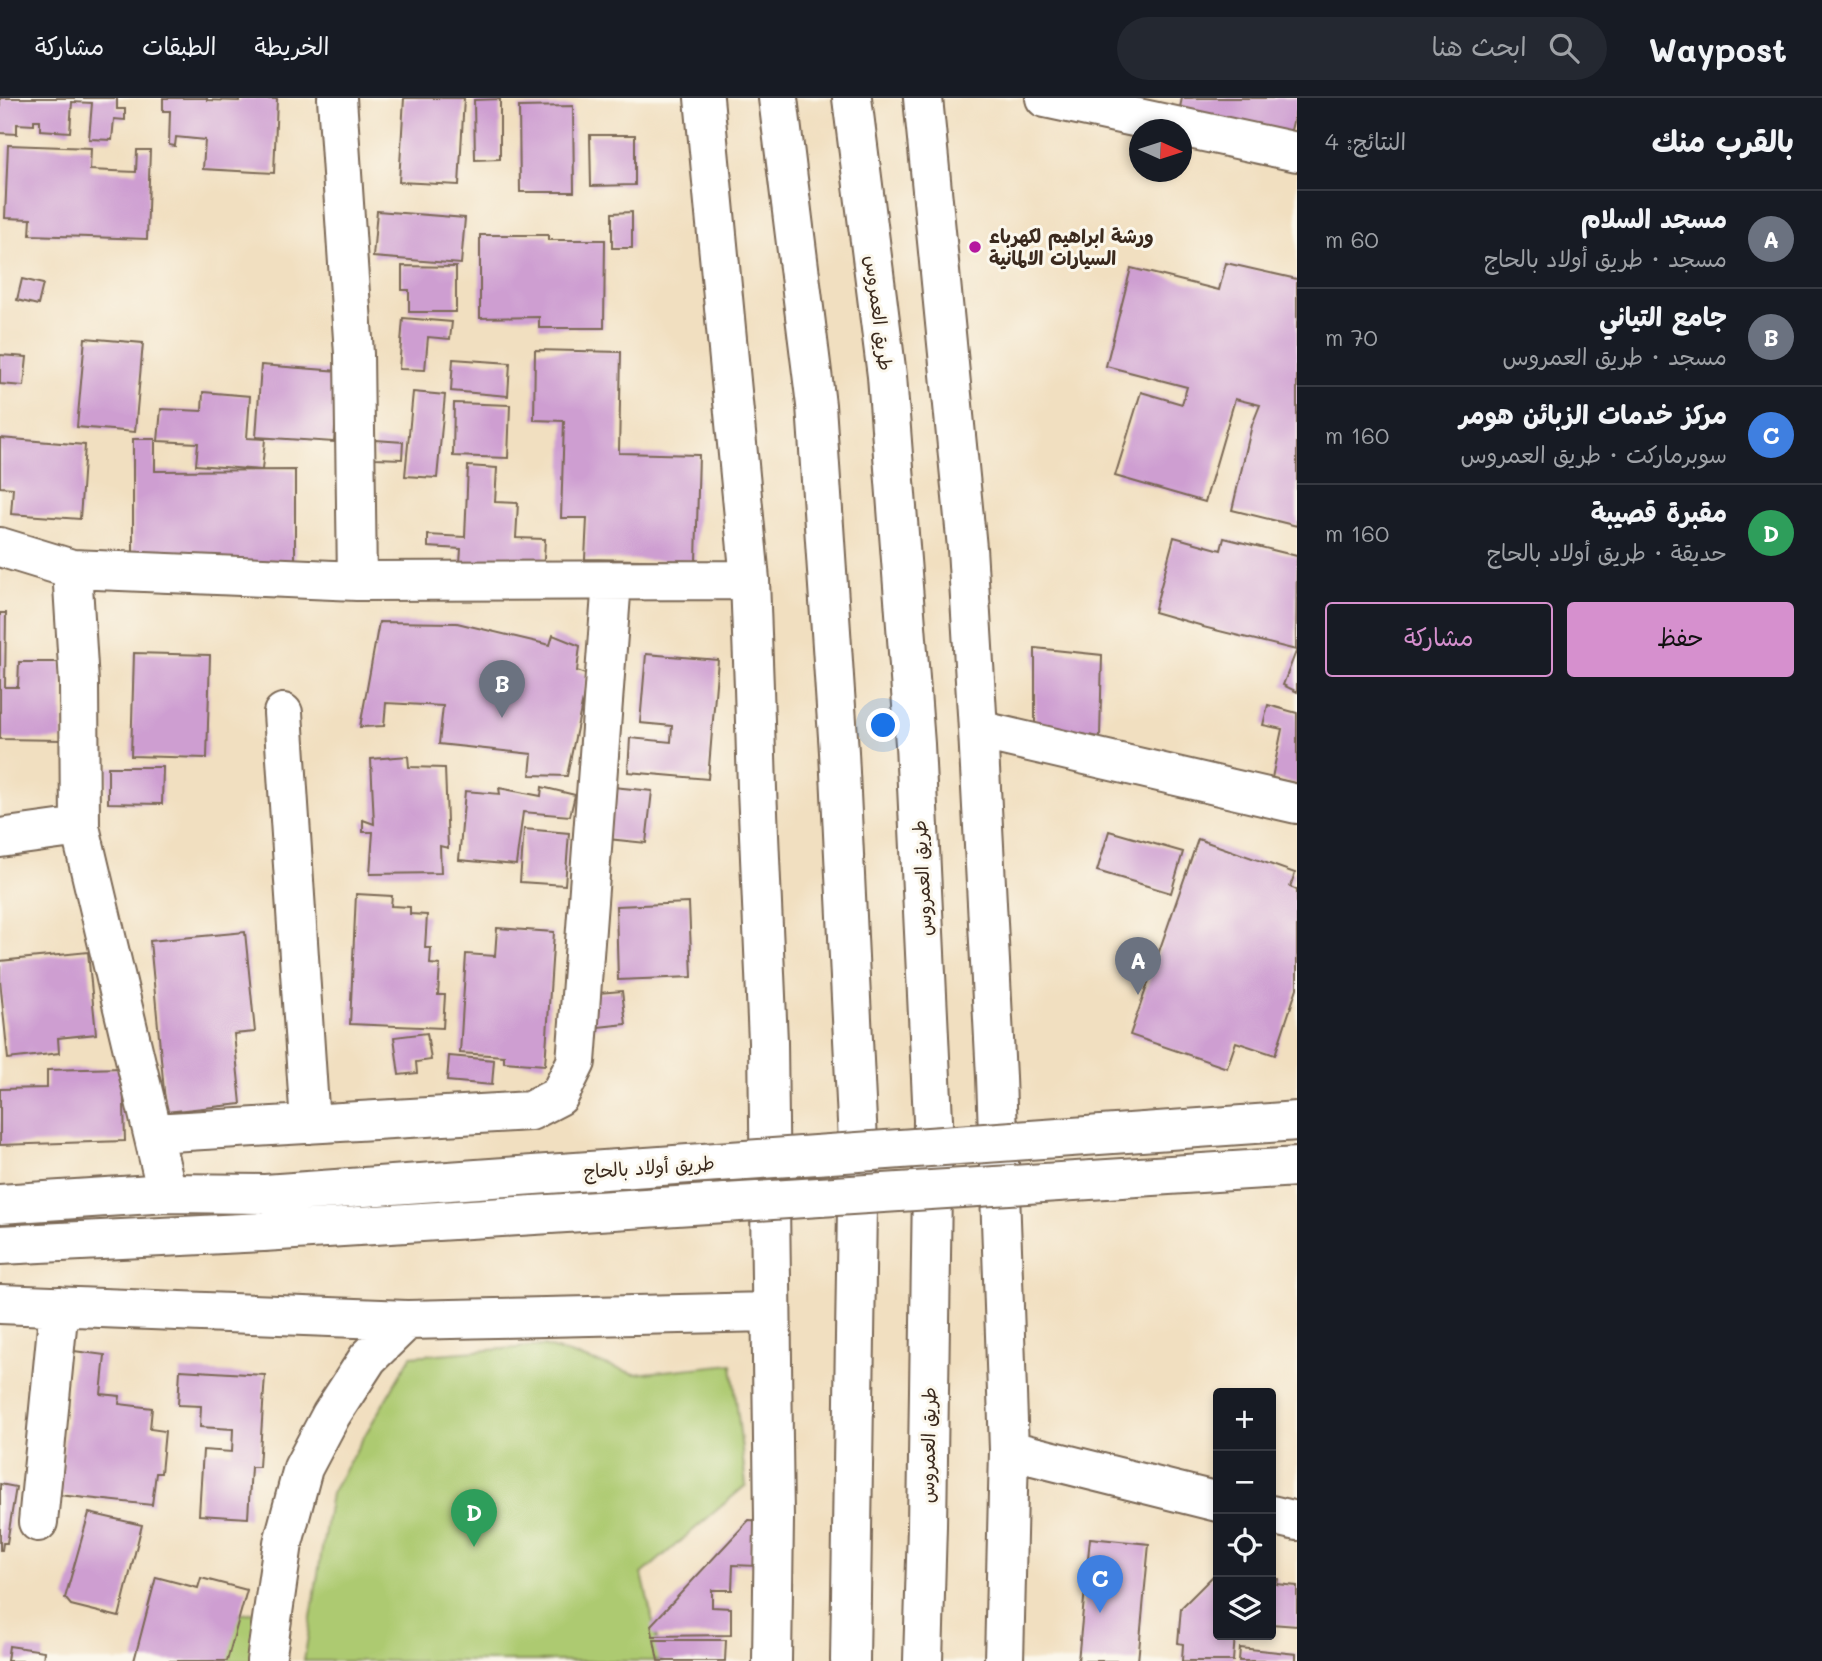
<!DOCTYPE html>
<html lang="ar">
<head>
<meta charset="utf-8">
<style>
	:root { --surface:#171b24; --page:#242831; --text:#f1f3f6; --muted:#9ea1a6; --line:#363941; --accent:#d690ce }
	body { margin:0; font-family:Mali,"Playpen Sans Arabic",sans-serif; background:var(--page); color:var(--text); direction:rtl }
	.controls { position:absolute; right:21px; bottom:21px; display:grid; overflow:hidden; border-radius:7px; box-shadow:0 4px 10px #0003 }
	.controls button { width:63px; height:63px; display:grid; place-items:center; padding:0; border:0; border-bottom:2px solid var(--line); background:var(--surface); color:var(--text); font:35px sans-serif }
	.compass { position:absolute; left:1129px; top:21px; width:63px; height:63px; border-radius:50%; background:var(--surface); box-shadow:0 4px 10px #0003; rotate:93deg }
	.you { position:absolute; left:884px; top:628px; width:24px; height:24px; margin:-18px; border:5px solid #fff; border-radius:50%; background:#1a73e8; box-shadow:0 0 0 10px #1a73e833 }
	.badge { display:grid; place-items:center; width:46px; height:46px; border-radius:50%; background:var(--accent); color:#fff; font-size:23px; font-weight:700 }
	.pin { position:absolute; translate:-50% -58px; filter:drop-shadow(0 2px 4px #0008) }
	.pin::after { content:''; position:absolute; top:37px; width:24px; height:21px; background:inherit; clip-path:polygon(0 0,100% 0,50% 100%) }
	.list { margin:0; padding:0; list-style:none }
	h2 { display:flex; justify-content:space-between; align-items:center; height:91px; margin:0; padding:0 28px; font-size:30px }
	h2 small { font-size:23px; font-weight:400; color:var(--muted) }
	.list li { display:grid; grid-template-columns:46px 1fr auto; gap:21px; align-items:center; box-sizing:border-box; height:98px; padding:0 28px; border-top:2px solid var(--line) }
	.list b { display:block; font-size:26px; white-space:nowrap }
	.list p { margin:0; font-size:23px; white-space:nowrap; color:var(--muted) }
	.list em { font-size:23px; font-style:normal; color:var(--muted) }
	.actions { display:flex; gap:14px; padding:21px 28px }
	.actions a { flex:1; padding:16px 0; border:2px solid var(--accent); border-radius:7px; text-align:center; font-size:24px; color:var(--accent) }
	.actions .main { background:var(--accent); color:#111 }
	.icon { flex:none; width:38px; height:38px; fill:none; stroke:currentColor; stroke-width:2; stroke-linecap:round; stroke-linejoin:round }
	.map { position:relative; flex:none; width:1297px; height:1563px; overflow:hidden; direction:ltr }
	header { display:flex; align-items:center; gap:42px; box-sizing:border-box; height:98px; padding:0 35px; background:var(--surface); border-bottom:2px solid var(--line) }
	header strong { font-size:33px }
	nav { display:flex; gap:38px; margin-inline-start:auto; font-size:24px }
	.search { width:490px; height:63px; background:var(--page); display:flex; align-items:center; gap:18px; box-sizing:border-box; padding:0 24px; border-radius:38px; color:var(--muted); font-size:26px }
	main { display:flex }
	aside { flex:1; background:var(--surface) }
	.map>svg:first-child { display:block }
	.green { fill:#adca71; stroke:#747a48; stroke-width:2 }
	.building { fill:#ce9ed1 }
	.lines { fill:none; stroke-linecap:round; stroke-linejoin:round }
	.minor-casing { stroke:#7b6957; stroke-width:42 }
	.major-casing { stroke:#7b6957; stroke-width:42 }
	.minor { stroke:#fff; stroke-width:38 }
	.major { stroke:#fff; stroke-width:38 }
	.major-bridge-casing { stroke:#7b6957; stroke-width:42; stroke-linecap:butt }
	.major-bridge { stroke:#fff; stroke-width:38 }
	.poi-dot { fill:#b5179e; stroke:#fbf7ec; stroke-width:2.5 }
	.labels { text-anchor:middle; stroke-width:6; stroke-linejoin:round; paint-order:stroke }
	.poi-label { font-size:19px; font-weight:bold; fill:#3b2a1e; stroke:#fbf7ec; text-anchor:start }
	.street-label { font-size:19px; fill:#3b2a1e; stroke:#fbf7ec }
</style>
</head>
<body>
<header>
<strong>Waypost</strong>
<div class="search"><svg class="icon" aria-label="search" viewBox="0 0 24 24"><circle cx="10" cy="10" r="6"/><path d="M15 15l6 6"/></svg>ابحث هنا</div>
<nav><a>الخريطة</a><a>الطبقات</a><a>مشاركة</a></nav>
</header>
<main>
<aside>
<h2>بالقرب منك<small>النتائج: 4</small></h2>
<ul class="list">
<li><span class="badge" style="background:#6b7280">A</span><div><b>مسجد السلام</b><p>مسجد · طريق أولاد بالحاج</p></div><em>60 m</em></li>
<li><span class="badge" style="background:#6b7280">B</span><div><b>جامع التياني</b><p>مسجد · طريق العمروس</p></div><em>70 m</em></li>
<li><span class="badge" style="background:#3f7fe0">C</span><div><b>مركز خدمات الزبائن هومر</b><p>سوبرماركت · طريق العمروس</p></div><em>160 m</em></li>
<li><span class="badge" style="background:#2e9e5b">D</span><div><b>مقبرة قصيبة</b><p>حديقة · طريق أولاد بالحاج</p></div><em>160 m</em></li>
</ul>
<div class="actions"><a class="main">حفظ</a><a>مشاركة</a></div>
</aside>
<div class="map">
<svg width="1297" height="1563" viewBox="0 0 1297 1563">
	<rect width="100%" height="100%" fill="#fbf7ec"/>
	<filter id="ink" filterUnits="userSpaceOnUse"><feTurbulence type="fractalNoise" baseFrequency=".0143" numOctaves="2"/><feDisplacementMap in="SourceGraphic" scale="14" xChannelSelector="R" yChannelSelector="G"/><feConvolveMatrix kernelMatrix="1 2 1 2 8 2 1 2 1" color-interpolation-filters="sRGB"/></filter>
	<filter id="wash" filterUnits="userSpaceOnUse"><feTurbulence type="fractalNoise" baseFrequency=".00686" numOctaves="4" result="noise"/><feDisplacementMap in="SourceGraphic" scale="28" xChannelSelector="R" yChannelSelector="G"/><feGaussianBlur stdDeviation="1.57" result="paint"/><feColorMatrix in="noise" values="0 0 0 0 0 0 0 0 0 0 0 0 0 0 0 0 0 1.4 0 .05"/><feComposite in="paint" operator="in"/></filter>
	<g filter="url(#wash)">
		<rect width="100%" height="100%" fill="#f1dfc0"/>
		<path class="green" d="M 543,1248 L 635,1276 L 732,1266 L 746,1387 L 642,1476 L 662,1563 L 304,1563 L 331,1395 L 411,1258 Z
			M 262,1513 L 254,1563 L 215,1563 L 225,1519 Z"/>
		<g id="blocks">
			<path class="building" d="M 0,0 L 117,0 L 117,11 L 125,11 L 125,22 L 114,21 L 112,42 L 89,41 L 92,5 L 72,4 L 70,34 L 40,32 L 40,22 L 34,22 L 34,27 L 17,26 L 17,36 L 0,35 Z
				M 163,0 L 207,0 L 207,2 L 239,3 L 239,0 L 277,1 L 274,75 L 203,71 L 205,42 L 176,39 L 175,48 L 169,47 L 170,13 L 163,13 Z
				M 404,0 L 464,0 L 459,87 L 399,84 Z
				M 1182,0 L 1297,0 L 1297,8 L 1289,40 L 1179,14 Z
				M 500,1 L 500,61 L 475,62 L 474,2 Z
				M 573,8 L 574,94 L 520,94 L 519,9 Z
				M 590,37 L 635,37 L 635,87 L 591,88 Z
				M 8,47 L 91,50 L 90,72 L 136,74 L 137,52 L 150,52 L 147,141 L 30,137 L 31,121 L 5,120 Z
				M 377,113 L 465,120 L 461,166 L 373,159 Z
				M 632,114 L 632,150 L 612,150 L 612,115 Z
				M 480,137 L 548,137 L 548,142 L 605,142 L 604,230 L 539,230 L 539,219 L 480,220 Z
				M 1226,165 L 1297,181 L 1297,428 L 1232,412 L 1252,327 L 1260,307 L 1235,301 L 1205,404 L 1115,378 L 1141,294 L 1182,306 L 1187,289 L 1106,268 L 1131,170 L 1219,192 Z
				M 402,168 L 456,169 L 456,214 L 409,214 L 409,192 L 402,192 Z
				M 22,181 L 43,186 L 38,207 L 17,202 Z
				M 403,220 L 452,224 L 450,241 L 428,239 L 425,272 L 399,271 Z
				M 85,240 L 143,245 L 135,334 L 77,329 Z
				M 535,252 L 621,254 L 619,355 L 699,357 L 696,463 L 585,461 L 587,420 L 561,420 L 564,323 L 534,322 Z
				M 0,257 L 27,259 L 24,288 L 0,286 Z
				M 453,261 L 510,265 L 508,298 L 451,293 Z
				M 261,267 L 339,273 L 334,344 L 256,339 Z
				M 203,294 L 250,298 L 247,340 L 265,341 L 262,372 L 196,367 L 198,345 L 158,343 L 161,311 L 202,313 Z
				M 413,294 L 445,297 L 437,380 L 405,378 Z
				M 454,305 L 510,307 L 508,360 L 453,358 Z
				M 0,340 L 85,347 L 80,421 L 11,416 L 13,390 L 0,389 Z
				M 133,341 L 155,341 L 155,373 L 295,372 L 295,476 L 133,465 Z
				M 375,342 L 403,344 L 402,361 L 375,360 Z
				M 468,368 L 497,370 L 495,404 L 518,405 L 516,440 L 545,441 L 543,480 L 459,478 L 461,451 L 428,449 L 428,437 L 465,439 Z
				M 1174,439 L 1221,452 L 1224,440 L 1297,458 L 1296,552 L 1203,529 L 1203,528 L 1154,514 Z
				M 0,515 L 6,515 L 5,589 L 18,589 L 19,564 L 62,564 L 62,642 L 0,641 Z
				M 379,524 L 457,525 L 550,547 L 553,537 L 580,548 L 577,573 L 588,577 L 567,678 L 530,677 L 532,656 L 439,646 L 443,608 L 386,605 L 384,628 L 360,629 Z
				M 1035,550 L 1102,557 L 1100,639 L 1035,629 Z
				M 1297,551 L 1297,594 L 1283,587 Z
				M 134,555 L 210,557 L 207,660 L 131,658 Z
				M 646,556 L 718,562 L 708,681 L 628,674 L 630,640 L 671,644 L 672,628 L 640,625 Z
				M 1268,607 L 1297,615 L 1297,686 L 1272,680 L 1282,631 L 1263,627 Z
				M 408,658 L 409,669 L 445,670 L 448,750 L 440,748 L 441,775 L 370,776 L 373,734 L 363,734 L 363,722 L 374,726 L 371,661 Z
				M 108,669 L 163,669 L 162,706 L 108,705 Z
				M 542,689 L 575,697 L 570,718 L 523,714 L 516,767 L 459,762 L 465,693 L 500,696 L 499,690 L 541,698 Z
				M 613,689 L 652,693 L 646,745 L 608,741 Z
				M 524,731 L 569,735 L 565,787 L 520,784 Z
				M 1109,733 L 1183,754 L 1171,795 L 1097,773 Z
				M 1198,741 L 1295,775 L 1290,789 L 1297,792 L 1297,890 L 1275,957 L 1236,944 L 1227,970 L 1130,937 Z
				M 356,796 L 392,798 L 391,808 L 410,809 L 410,816 L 427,817 L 425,850 L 431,850 L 430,866 L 440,867 L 438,897 L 445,897 L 443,930 L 350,926 Z
				M 689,805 L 692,879 L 618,882 L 616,808 Z
				M 497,830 L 554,834 L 545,967 L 504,964 L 504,958 L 460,955 L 466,856 L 495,858 Z
				M 245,834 L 255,934 L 234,936 L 241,1006 L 166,1014 L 150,843 Z
				M 88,854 L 96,936 L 58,940 L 59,955 L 8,961 L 0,882 L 0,863 Z
				M 622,893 L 626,926 L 589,930 L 586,896 Z
				M 427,935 L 431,962 L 416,964 L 417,975 L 399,977 L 394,939 Z
				M 449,958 L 494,962 L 492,987 L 447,983 Z
				M 123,970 L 125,1043 L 0,1047 L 0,991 L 47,990 L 47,972 Z
				M 74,1253 L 105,1257 L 101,1296 L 120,1298 L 119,1306 L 152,1310 L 150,1331 L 165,1333 L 161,1375 L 156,1375 L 152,1407 L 59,1397 Z
				M 180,1272 L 265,1277 L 259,1369 L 251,1369 L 248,1420 L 199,1417 L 203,1352 L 232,1354 L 233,1331 L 200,1329 L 201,1308 L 178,1307 Z
				M 0,1386 L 16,1389 L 7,1445 L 3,1445 L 2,1452 L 0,1452 Z
				M 89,1415 L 142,1427 L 119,1519 L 71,1507 L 65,1500 Z
				M 749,1422 L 761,1423 L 757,1468 L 733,1467 L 732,1492 L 712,1492 L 712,1509 L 731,1510 L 731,1537 L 653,1538 L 651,1527 Z
				M 1090,1440 L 1149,1446 L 1138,1563 L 1078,1563 Z
				M 1215,1476 L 1218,1478 L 1218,1537 L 1235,1537 L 1233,1563 L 1182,1563 L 1183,1546 L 1178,1545 L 1181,1510 Z
				M 156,1479 L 198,1490 L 201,1480 L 247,1492 L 227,1563 L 134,1563 Z
				M 1271,1480 L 1278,1481 L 1277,1486 L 1297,1488 L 1297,1528 L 1271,1526 Z
				M 654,1542 L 726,1542 L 725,1563 L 658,1563 Z
				M 9,1548 L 44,1553 L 43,1563 L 7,1563 Z
				M 1240,1550 L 1296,1556 L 1296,1563 L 1239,1563 Z"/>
		</g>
	</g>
	<g filter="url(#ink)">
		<use href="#blocks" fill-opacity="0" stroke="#7b6957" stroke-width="2"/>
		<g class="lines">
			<defs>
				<path id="minor" d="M 337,0 L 354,256 L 357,483
					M 704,0 L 750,482 L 754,590 L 757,691 L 768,944 L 774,1421 L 772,1563
					M 923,0 L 967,450 L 978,632 L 996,979 L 1009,1352 L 1004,1563
					M 1045,0 L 1297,54
					M 0,449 L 72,471 L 79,585 L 80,729 L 167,1095
					M 72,471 L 357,483 L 750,482
					M 283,615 L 310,1026
					M 978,632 L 1297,706
					M 0,740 L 80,729
					M 153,1035 L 530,1013 L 559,998 L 576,964 L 612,483
					M 0,1206 L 407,1222 L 770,1214
					M 1009,1352 L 1218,1404
					M 1271,1417 L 1297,1423
					M 38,1424 L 59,1208
					M 266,1563 L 283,1445 L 303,1370 L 331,1317 L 368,1260 L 407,1222"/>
				<path id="major" d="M 778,0 L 816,307 L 839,654 L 858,1044 L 850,1563
					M 852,0 L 887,278 L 915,646 L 933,1022 L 927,1428 L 923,1563
					M 0,1106 L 167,1095 L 265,1096
					M 0,1147 L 263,1134"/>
			</defs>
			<use href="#minor" class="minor-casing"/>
			<use href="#major" class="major-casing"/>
			<use href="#minor" class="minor"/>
			<use href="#major" class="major"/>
			<defs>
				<path id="major-bridge" d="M 265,1096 L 1297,1023
					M 263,1134 L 1297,1069"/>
			</defs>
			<use href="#major-bridge" class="major-bridge-casing"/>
			<use href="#major-bridge" class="major-bridge"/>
		</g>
	</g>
	<circle class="poi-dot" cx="975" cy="149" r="7"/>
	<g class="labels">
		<g class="poi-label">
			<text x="989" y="145">ورشة ابراهيم لكهرباء<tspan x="989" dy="22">السيارات الالمانية</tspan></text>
		</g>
		<g class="street-label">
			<text transform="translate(879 215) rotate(83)" y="7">طريق العمروس</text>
			<text transform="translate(922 780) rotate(-93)" y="7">طريق العمروس</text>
			<text transform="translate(649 1069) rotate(-4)" y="7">طريق أولاد بالحاج</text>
			<text transform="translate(928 1347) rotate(-89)" y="7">طريق العمروس</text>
		</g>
	</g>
</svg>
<div class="controls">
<button>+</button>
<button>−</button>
<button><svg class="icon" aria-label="locate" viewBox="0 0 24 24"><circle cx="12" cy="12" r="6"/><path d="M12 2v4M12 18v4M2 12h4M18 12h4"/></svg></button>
<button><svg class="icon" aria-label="layers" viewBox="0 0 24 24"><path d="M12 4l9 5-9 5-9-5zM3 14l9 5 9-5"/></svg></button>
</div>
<svg class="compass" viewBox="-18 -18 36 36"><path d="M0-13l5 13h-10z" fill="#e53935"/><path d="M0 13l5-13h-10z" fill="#9ea1a6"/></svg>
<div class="you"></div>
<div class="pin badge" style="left:1138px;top:897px;background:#6b7280">A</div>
<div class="pin badge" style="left:502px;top:620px;background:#6b7280">B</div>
<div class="pin badge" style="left:1100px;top:1515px;background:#3f7fe0">C</div>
<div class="pin badge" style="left:474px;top:1449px;background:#2e9e5b">D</div>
</div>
</main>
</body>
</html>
